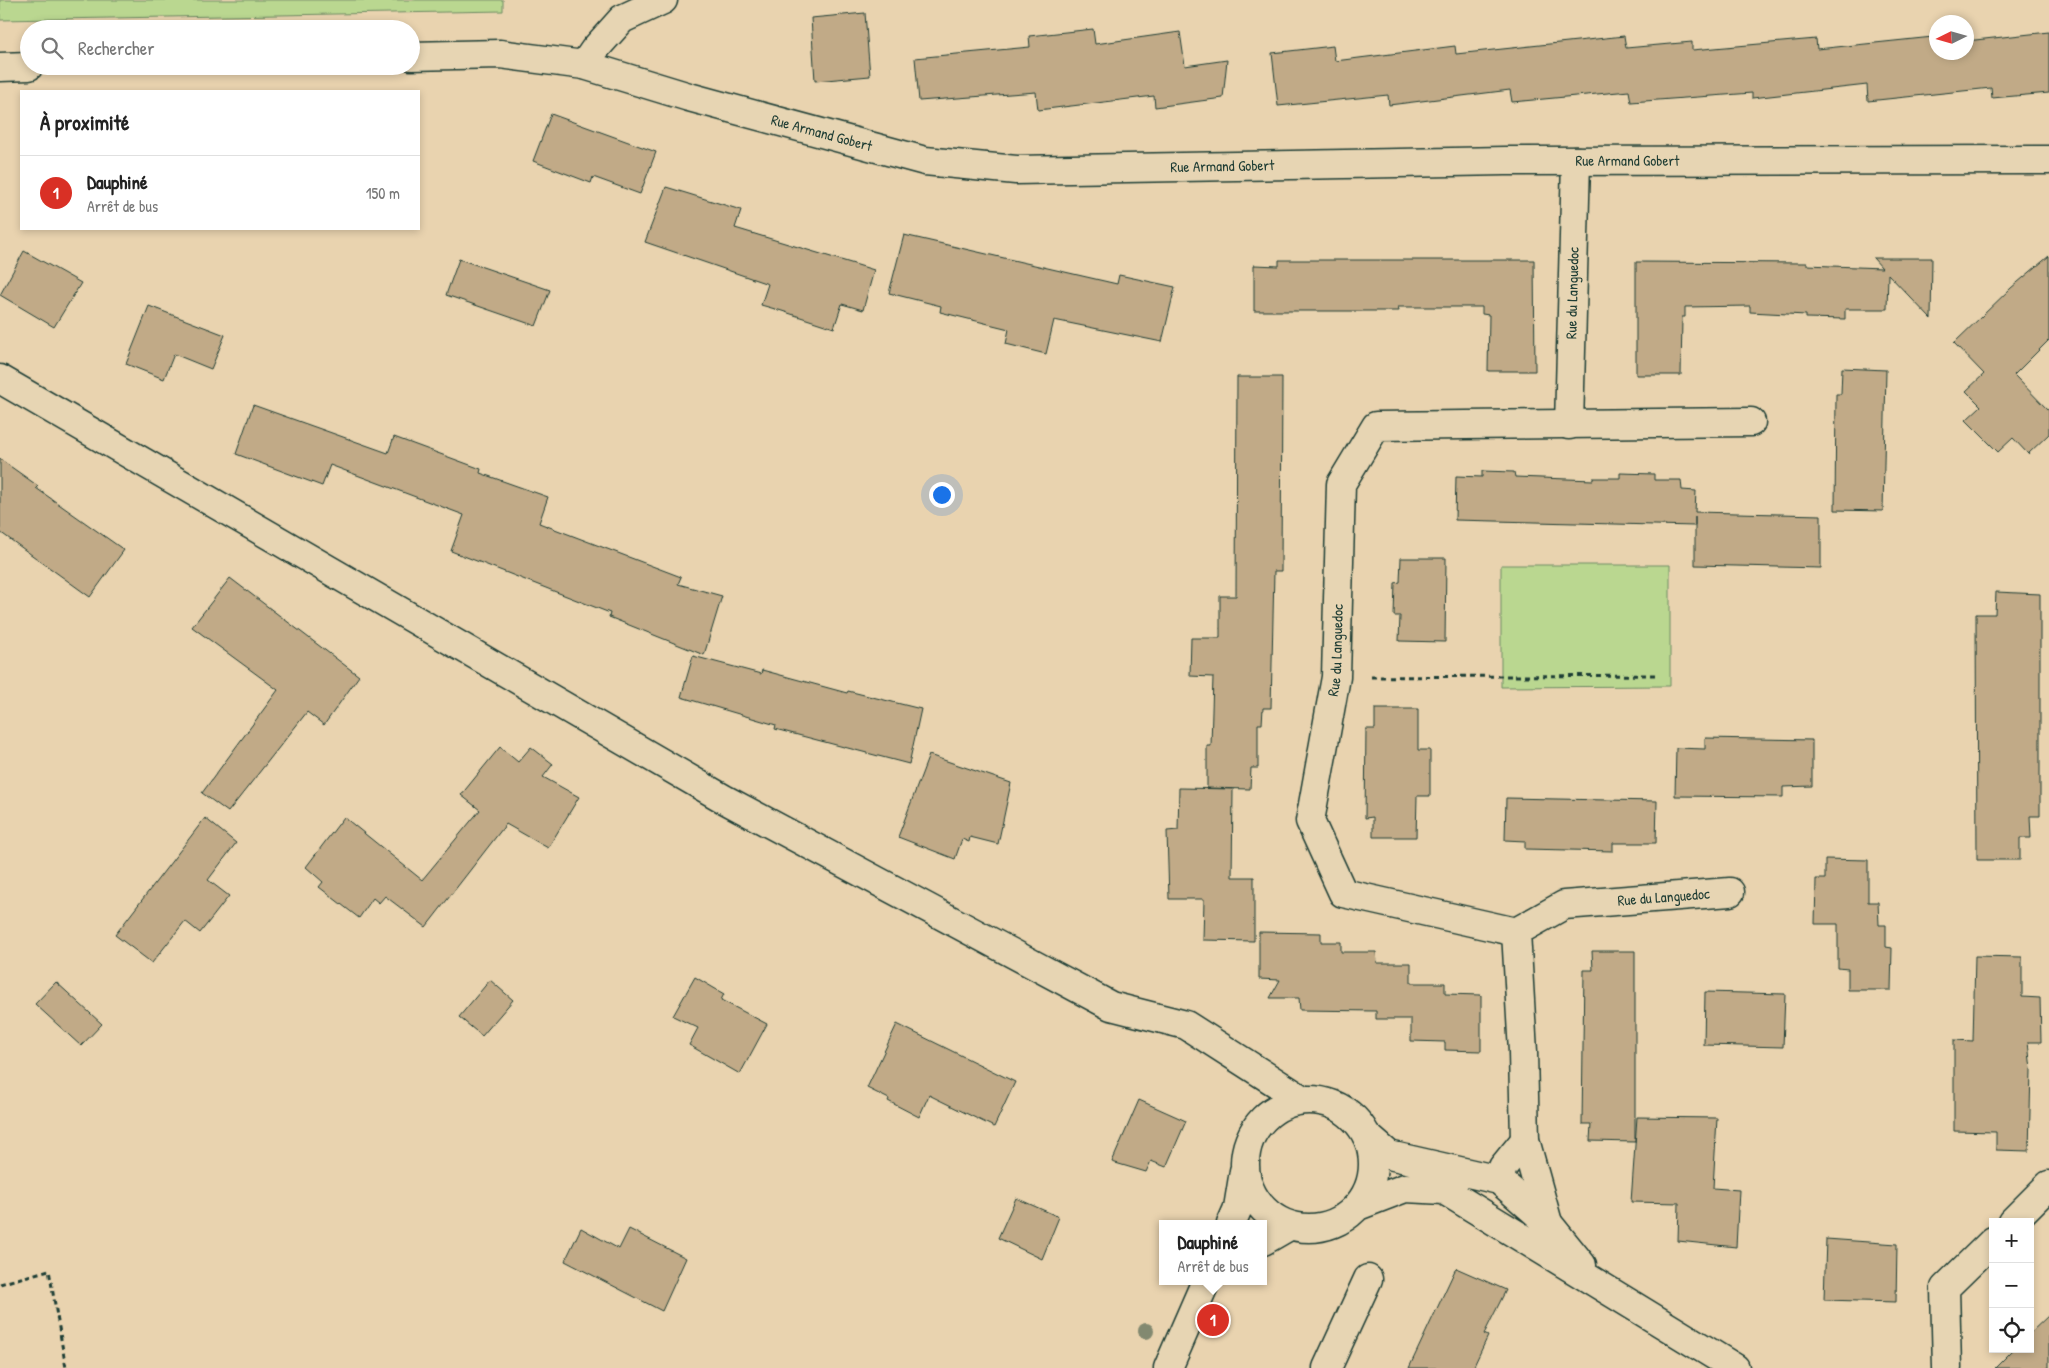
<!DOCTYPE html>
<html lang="fr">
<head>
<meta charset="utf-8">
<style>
	:root { --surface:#fff; --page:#f2f2f2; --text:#222; --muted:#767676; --line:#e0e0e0; --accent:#d93025 }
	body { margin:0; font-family:"Patrick Hand",sans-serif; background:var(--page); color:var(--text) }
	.controls { position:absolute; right:15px; bottom:15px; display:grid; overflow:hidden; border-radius:0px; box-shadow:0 2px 8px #0003 }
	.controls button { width:45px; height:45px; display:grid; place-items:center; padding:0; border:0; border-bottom:1px solid var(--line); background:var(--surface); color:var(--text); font:25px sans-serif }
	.compass { position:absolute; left:1929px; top:15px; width:45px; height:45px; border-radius:50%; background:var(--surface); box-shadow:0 2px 8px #0003; rotate:265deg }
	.you { position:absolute; left:941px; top:494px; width:18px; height:18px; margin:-12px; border:4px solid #fff; border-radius:50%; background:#1a73e8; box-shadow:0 0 0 8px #1a73e833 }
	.badge { display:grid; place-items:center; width:32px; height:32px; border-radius:50%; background:var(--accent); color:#fff; font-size:16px; font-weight:700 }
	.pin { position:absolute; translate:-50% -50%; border:2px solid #fff; box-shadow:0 1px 5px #0006 }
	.popup { position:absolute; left:1159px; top:1220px; width:108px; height:65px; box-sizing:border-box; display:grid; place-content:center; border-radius:0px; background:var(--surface); filter:drop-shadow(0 1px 4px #0005); font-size:16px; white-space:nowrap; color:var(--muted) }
	.popup b { font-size:19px; color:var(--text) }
	.popup::after { content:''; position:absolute; left:50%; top:100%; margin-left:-10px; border:10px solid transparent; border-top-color:var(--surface) }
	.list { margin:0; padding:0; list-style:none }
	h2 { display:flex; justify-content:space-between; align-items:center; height:65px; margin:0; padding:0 20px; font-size:21px }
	h2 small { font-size:16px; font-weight:400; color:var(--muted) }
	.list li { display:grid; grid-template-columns:32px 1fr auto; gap:15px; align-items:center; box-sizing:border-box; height:75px; padding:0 20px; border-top:1px solid var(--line) }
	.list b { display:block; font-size:19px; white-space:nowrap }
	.list p { margin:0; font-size:16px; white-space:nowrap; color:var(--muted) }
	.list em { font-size:16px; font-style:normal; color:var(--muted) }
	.icon { flex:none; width:28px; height:28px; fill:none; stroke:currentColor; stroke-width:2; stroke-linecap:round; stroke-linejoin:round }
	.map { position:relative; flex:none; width:2049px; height:1368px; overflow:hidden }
	.search { position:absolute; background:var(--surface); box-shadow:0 2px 8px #0003; left:20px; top:20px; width:400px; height:55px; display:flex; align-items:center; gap:12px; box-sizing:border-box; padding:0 18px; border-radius:28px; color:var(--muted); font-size:19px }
	.panel { position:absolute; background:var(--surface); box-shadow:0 2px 8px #0003; left:20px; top:90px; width:400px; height:140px; border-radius:0px }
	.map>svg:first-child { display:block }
	.green { fill:#bad790; stroke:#6c8a62 }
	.building { fill:#c1aa87; stroke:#1f3d34 }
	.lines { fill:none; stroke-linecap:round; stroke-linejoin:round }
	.street-casing { stroke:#1f3d34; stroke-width:31 }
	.secondary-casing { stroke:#1f3d34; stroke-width:31 }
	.path { stroke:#1f3d34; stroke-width:3; stroke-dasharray:5 4; stroke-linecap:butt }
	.street { stroke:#e7d5b3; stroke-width:28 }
	.secondary { stroke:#e7d5b3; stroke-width:28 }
	.tree { fill:#828970 }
	.labels { text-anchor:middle; stroke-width:4; stroke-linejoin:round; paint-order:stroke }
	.street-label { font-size:15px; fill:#1f3d34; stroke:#e7d5b3 }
</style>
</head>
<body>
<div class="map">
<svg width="2049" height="1368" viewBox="0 0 2049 1368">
	<rect width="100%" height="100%" fill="#e9d3af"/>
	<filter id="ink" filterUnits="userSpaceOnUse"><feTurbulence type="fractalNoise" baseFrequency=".02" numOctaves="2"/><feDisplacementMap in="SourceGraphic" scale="10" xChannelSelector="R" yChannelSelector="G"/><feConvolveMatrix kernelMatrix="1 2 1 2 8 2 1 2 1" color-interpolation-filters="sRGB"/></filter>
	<g filter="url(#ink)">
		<path class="green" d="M 0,0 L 503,0 L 503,11 L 0,20 Z
			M 1501,565 L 1670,565 L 1670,686 L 1501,687 Z"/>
		<path class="building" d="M 865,13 L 870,76 L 815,81 L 811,18 Z
			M 1093,29 L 1095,44 L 1180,32 L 1185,66 L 1227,60 L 1223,98 L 1155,107 L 1154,96 L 1038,110 L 1036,92 L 919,101 L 915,58 L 1030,47 L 1029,36 Z
			M 2049,32 L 2049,93 L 1992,98 L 1991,88 L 1868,101 L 1867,85 L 1752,98 L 1752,93 L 1631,102 L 1629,91 L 1512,102 L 1510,90 L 1389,105 L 1388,95 L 1278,106 L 1272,53 L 1333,46 L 1335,61 L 1455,46 L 1456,54 L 1624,36 L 1626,48 L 1692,42 L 1692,50 L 1816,39 L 1817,49 L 1933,37 L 1934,45 L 1936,45 L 1936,52 L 1966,52 L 1966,41 Z
			M 551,114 L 656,152 L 640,194 L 593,177 L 591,183 L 533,161 Z
			M 666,187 L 741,210 L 735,228 L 874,270 L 863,310 L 842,304 L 834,328 L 782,311 L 761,305 L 768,284 L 645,242 Z
			M 904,235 L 1117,284 L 1119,275 L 1175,287 L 1162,342 L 1054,320 L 1046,354 L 1006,344 L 1009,329 L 940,312 L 941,306 L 889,293 Z
			M 24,251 L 81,283 L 54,327 L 0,295 Z
			M 2049,256 L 2049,340 L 2014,375 L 2049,411 L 2049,434 L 2028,454 L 2013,438 L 1998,452 L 1966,420 L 1981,406 L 1966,391 L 1984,374 L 1954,343 L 2011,288 Z
			M 1873,258 L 1932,258 L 1931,319 L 1888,274 L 1887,309 L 1845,309 L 1845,319 L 1806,318 L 1806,315 L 1750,312 L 1750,306 L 1685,307 L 1685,317 L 1682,317 L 1681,375 L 1636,375 L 1636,262 L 1807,263 L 1807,265 L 1882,268 Z
			M 459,259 L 550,290 L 536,326 L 446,295 Z
			M 1279,260 L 1534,260 L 1535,371 L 1488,371 L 1489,315 L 1482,314 L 1482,307 L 1398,307 L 1399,311 L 1254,311 L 1254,265 L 1279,266 Z
			M 149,306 L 225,335 L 211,369 L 174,354 L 164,379 L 126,364 Z
			M 1842,368 L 1886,370 L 1883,511 L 1835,510 L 1836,394 L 1841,394 Z
			M 1237,377 L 1282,377 L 1281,571 L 1274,571 L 1271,708 L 1263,708 L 1262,724 L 1258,724 L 1258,768 L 1251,768 L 1250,789 L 1207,788 L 1207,746 L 1211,746 L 1213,677 L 1190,676 L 1191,638 L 1220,638 L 1220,596 L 1236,596 Z
			M 253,405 L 388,453 L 394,437 L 481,469 L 480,473 L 548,497 L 539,523 L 681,577 L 678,584 L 722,596 L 704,655 L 609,617 L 610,613 L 451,551 L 464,515 L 330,465 L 322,486 L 236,454 Z
			M 0,459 L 38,486 L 36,488 L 124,550 L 90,597 L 0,532 Z
			M 1482,471 L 1514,472 L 1515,477 L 1593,480 L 1593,478 L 1620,478 L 1620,473 L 1654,474 L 1654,480 L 1681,480 L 1682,490 L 1696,491 L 1695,512 L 1821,515 L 1821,568 L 1695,565 L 1695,516 L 1695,526 L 1455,520 L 1456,476 L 1482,477 Z
			M 1401,558 L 1446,558 L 1445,642 L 1399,641 L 1400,616 L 1394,616 L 1395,583 L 1400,582 Z
			M 230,578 L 359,676 L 324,725 L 307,712 L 228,812 L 202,793 L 278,690 L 192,627 Z
			M 1996,592 L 2040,594 L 2040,816 L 2030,816 L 2031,838 L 2020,838 L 2020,860 L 1977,860 L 1976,614 L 1995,614 Z
			M 693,656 L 761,674 L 762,670 L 847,693 L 848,691 L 921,709 L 909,764 L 775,729 L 776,725 L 681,697 Z
			M 1375,709 L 1418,709 L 1418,750 L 1430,750 L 1430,796 L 1417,796 L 1416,837 L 1373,837 L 1373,817 L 1365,818 L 1366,729 L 1375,729 Z
			M 1705,738 L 1812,740 L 1812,786 L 1783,787 L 1783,797 L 1675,796 L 1676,748 L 1705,749 Z
			M 500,747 L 518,762 L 531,747 L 553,764 L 543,777 L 579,797 L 548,848 L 506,824 L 426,927 L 385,896 L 379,903 L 373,898 L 359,918 L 319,887 L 323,882 L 306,867 L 344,817 L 422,880 L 480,810 L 461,795 Z
			M 929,755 L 1011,783 L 998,844 L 970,837 L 969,842 L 962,839 L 955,859 L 898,837 Z
			M 1179,788 L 1233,789 L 1232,877 L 1254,877 L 1254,941 L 1203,940 L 1204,899 L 1169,899 L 1167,831 L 1178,830 Z
			M 1506,798 L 1657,801 L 1656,843 L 1613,843 L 1613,851 L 1525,849 L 1525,841 L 1505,840 Z
			M 205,818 L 236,843 L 208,880 L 229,896 L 200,933 L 185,921 L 152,963 L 115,935 Z
			M 1825,859 L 1868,860 L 1868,902 L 1878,902 L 1879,925 L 1886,925 L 1886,947 L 1892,948 L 1891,990 L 1848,990 L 1848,969 L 1838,968 L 1838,924 L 1815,924 L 1816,879 L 1825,879 Z
			M 1259,932 L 1321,933 L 1321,942 L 1341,942 L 1341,952 L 1376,952 L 1377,963 L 1411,963 L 1411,983 L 1445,983 L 1445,994 L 1481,995 L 1481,1051 L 1445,1050 L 1445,1042 L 1411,1041 L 1411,1019 L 1376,1019 L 1376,1011 L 1300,1010 L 1299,998 L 1270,998 L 1280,980 L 1259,979 Z
			M 1592,951 L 1635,951 L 1635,1142 L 1590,1141 L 1591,1124 L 1582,1124 L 1584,970 L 1593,970 Z
			M 1975,956 L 2022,957 L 2022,997 L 2040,998 L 2041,1042 L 2028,1042 L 2031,1070 L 2029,1151 L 1996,1150 L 1996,1132 L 1954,1131 L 1954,1040 L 1973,1041 Z
			M 695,977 L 724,994 L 721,1000 L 767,1024 L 740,1074 L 689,1045 L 698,1028 L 673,1016 Z
			M 490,980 L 513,1000 L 482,1036 L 459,1017 Z
			M 56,982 L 102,1024 L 81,1046 L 35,1004 Z
			M 1705,992 L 1785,994 L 1783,1047 L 1704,1045 Z
			M 897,1024 L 1015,1082 L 994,1127 L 929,1095 L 919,1117 L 888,1101 L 889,1099 L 867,1088 Z
			M 1139,1100 L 1186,1121 L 1166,1167 L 1151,1161 L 1146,1172 L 1112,1162 Z
			M 1637,1117 L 1717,1118 L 1713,1188 L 1739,1190 L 1736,1247 L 1678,1241 L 1679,1203 L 1631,1202 Z
			M 1016,1198 L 1059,1217 L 1042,1259 L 998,1238 Z
			M 581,1228 L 619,1249 L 629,1229 L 686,1258 L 662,1311 L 565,1261 Z
			M 1826,1239 L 1897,1244 L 1896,1302 L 1824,1300 Z
			M 1456,1268 L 1506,1290 L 1484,1334 L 1488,1336 L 1473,1368 L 1409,1368 Z
			M 2049,1315 L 2049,1368 L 1995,1368 L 2014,1349 L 2030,1349 L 2030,1333 Z"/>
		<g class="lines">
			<defs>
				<g id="street">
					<path id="s1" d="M 411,56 L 500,54 L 584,65 L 689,97 L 925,161 L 1016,170 L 1505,161 L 2049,160"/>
					<path d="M 584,65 L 595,49 L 622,19 L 663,0"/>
					<path d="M 0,67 L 29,66"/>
					<path id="s2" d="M 1569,425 L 1576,161"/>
					<path id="s3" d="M 1516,932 L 1564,905 L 1730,892"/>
					<path d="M 1499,1180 L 1503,1167 L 1525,1140"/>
					<path d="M 2012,1222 L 2049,1185"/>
					<path id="s4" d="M 1548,1223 L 1525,1140 L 1523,1052 L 1516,932 L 1343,893 L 1310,821 L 1336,677 L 1341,484 L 1376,426 L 1751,422"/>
					<path d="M 1327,1368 L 1368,1279"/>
					<path d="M 1947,1368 L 1945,1288 L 1993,1241"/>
				</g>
				<path id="secondary" d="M 0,379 L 724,799 L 1111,1006 L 1186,1025 L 1303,1100
					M1245 1164a64 64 0 1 1 128 0a64 64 0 1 1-128 0Z
					M 1366,1135 L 1389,1155 L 1499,1180 L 1548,1223 L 1582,1265
					M 1358,1206 L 1405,1188 L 1444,1190 L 1735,1368
					M 1231,1224 L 1238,1208 L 1244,1171
					M 1263,1241 L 1289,1226
					M 1168,1368 L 1206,1281"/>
			</defs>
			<use href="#street" class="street-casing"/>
			<use href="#secondary" class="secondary-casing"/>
			<path class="path" d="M 1371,677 L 1657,675
				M 0,1284 L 49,1270 L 66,1368"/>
			<use href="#street" class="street"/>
			<use href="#secondary" class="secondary"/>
		</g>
		<g class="tree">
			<circle cx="1221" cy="1316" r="8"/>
			<circle cx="1146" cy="1331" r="8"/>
		</g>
	</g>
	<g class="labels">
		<g class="street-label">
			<text dy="5" stroke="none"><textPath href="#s1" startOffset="421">Rue Armand Gobert</textPath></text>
			<text dy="5" stroke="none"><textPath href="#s1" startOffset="1231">Rue Armand Gobert</textPath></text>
			<text dy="5" stroke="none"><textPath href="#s1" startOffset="826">Rue Armand Gobert</textPath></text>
			<text dy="5" stroke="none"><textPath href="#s2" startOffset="132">Rue du Languedoc</textPath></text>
			<text dy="5" stroke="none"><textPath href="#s4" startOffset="724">Rue du Languedoc</textPath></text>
			<text dy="5" stroke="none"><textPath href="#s3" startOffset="155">Rue du Languedoc</textPath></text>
		</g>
	</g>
</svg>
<div class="controls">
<button>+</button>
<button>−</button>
<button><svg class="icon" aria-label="locate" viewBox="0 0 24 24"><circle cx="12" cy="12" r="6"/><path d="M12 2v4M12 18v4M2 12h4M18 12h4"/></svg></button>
</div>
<svg class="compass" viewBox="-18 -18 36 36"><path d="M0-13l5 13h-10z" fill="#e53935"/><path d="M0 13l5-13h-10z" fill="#767676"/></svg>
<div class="you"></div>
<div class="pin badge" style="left:1213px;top:1320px">1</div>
<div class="popup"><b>Dauphiné</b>Arrêt de bus</div>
<div class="search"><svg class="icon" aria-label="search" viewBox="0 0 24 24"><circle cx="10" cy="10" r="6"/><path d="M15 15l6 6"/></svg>Rechercher</div>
<section class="panel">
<h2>À proximité<small></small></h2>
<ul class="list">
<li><span class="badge">1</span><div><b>Dauphiné</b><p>Arrêt de bus</p></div><em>150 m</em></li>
</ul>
</section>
</div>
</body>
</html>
